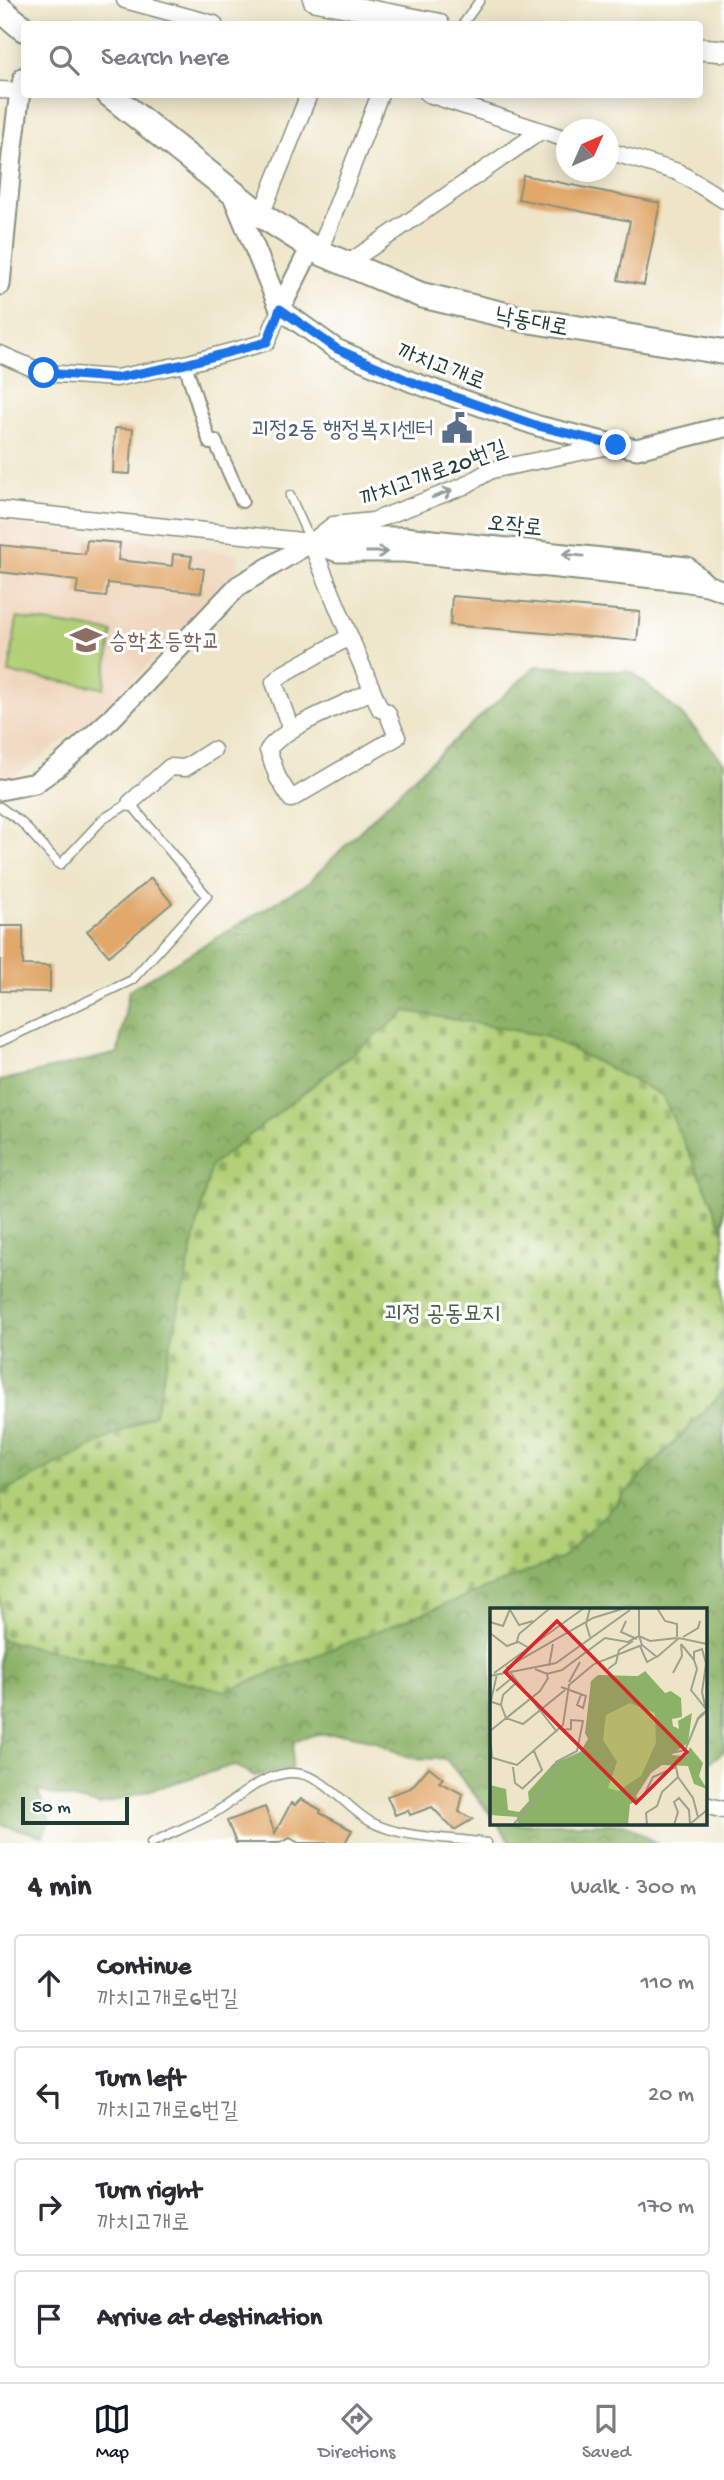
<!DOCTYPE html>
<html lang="en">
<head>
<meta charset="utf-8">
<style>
	:root { --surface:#fff; --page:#f7f7f7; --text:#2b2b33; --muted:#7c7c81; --line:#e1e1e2; --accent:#111827 }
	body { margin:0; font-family:"Gochi Hand","Poor Story",sans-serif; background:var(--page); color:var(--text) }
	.compass { position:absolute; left:556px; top:119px; width:63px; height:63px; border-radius:50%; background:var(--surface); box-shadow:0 4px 18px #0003; rotate:45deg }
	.scale { position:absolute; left:21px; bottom:18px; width:108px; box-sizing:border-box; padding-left:7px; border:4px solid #1f3d34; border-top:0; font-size:19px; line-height:24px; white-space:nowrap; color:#1f3d34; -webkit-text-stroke:5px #fff; paint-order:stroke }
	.stop { position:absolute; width:21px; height:21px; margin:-16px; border:5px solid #1a73e8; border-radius:50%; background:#fff }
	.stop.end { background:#1a73e8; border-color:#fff; box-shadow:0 2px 7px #0008 }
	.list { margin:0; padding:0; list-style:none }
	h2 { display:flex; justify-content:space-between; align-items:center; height:91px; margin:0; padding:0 28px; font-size:30px }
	h2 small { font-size:23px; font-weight:400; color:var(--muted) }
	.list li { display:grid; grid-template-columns:46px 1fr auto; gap:21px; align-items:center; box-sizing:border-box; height:98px; margin:0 14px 14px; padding:0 14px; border:2px solid var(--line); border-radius:7px }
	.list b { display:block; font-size:26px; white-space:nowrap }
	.list p { margin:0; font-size:23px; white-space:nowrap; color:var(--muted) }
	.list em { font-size:23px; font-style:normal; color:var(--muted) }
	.icon { flex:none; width:38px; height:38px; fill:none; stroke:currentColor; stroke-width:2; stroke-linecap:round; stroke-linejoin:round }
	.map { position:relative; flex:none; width:724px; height:1843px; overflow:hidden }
	.search { position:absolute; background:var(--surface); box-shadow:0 4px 18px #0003; left:21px; right:21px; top:21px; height:77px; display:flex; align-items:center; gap:18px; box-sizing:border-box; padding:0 24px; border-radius:7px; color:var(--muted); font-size:26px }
	.sheet { height:539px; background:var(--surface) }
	nav { display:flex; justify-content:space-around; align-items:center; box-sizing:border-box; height:98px; border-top:2px solid var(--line); background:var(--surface); font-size:19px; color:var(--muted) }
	nav a { display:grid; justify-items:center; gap:4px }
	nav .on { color:var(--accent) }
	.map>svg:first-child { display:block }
	.built { fill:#efd6bc }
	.forest { fill:url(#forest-crowns); stroke:#56784e; stroke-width:2 }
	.cemetery { fill:url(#cemetery-stones); stroke:#688656; stroke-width:2 }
	.garden { fill:#b1d077; stroke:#688656; stroke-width:2 }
	.building { fill:#e1a86a }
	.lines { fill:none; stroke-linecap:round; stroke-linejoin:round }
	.service-casing { stroke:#86917e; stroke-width:11 }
	.pedestrian-casing { stroke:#86917e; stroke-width:16 }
	.minor-casing { stroke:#86917e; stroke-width:19 }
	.tertiary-casing { stroke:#86917e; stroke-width:23 }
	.secondary-casing { stroke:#86917e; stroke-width:24 }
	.primary-casing { stroke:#86917e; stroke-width:28 }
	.service { stroke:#fff; stroke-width:8 }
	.pedestrian { stroke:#fff; stroke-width:12 }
	.minor { stroke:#fff; stroke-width:16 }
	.tertiary { stroke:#fff; stroke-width:19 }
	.secondary { stroke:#fff; stroke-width:21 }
	.primary { stroke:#fff; stroke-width:24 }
	.oneway { stroke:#8f9e9a }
	.route { stroke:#1a73e8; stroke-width:9 }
	.labels { text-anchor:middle; stroke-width:6; stroke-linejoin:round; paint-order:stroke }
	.street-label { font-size:23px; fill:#1f3d34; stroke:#fff }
	.service-label { font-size:23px; fill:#4e5e75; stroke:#fff; text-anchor:end }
	.education-label { font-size:23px; fill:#785e54; stroke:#fff; text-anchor:start }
	.park-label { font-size:23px; fill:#446245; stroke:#fff }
	.inset-road { fill:none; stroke:#9ba28d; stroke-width:2 }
	.view { fill:#d62828; fill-opacity:0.15; stroke:#d62828; stroke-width:3.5 }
	.inset-edge { fill:none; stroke:#1f3d34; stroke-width:3.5 }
</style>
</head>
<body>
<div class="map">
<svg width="724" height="1843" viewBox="0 0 724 1843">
	<defs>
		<pattern id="forest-crowns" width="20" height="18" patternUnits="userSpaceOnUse" patternTransform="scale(1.75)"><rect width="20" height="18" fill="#8cb268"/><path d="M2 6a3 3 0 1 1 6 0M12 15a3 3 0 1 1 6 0" fill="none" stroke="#729256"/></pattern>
		<pattern id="cemetery-stones" width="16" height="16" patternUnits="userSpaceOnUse" patternTransform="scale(1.75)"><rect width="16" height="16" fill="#b1d077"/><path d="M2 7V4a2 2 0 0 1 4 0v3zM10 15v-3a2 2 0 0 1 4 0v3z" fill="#8faa62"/></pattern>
	</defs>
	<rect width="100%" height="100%" fill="#fff"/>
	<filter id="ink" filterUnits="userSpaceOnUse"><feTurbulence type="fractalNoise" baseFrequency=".0143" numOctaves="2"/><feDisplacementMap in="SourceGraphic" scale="14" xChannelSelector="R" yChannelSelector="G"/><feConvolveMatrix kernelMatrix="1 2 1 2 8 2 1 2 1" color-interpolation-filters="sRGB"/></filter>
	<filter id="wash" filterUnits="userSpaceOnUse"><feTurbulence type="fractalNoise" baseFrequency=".00686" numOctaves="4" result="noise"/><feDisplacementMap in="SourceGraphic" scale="28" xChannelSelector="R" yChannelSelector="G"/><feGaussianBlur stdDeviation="1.57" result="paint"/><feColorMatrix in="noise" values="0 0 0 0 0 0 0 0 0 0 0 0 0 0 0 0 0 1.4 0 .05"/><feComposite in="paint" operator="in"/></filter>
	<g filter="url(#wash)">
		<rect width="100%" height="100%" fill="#eee5c8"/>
		<path class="built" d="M 0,522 L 239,554 L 238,569 L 104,711 L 11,778 L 0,776 Z"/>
		<path class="forest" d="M 536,666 L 632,672 L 682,715 L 724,762 L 724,1751 L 705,1766 L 705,1610 L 491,1610 L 491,1815 L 446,1759 L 409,1758 L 377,1742 L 347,1734 L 317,1734 L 294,1741 L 291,1769 L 255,1776 L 234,1765 L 100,1805 L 37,1791 L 50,1819 L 43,1836 L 0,1824 L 0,1081 L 118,1053 L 129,990 L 308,883 L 415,776 Z
			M 498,1824 L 625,1824 L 656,1843 L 511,1843 Z"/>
		<path class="cemetery" d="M 407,1011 L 546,1036 L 662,1095 L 711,1200 L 724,1233 L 724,1391 L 563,1558 L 226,1691 L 0,1639 L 0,1494 L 155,1414 L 211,1166 Z"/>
		<path class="garden" d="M 17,618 L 112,632 L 104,688 L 9,673 Z"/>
		<g id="blocks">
			<path class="building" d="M 523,175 L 660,203 L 644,285 L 618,280 L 630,221 L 518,199 Z
				M 115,428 L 133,429 L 130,474 L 113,473 Z
				M 87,540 L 120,543 L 118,560 L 172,566 L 173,554 L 192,556 L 190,567 L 204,569 L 201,593 L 108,583 L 106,597 L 76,594 L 78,581 L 0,572 L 0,545 L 85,554 Z
				M 452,596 L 640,612 L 637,641 L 450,625 Z
				M 151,878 L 172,903 L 109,956 L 87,931 Z
				M 0,926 L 23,926 L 23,965 L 50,966 L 50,992 L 0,991 Z
				M 429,1767 L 443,1778 L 439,1782 L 463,1794 L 459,1812 L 473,1819 L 454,1830 L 432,1807 L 410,1815 L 408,1810 L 395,1815 L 387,1796 L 411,1788 Z
				M 301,1799 L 321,1810 L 320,1813 L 352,1830 L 345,1843 L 299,1843 L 290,1838 L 279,1843 L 236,1843 L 227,1821 L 265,1807 L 275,1833 L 291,1803 L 295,1805 Z"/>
		</g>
	</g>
	<g filter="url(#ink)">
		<use href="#blocks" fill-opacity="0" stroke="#86917e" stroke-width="2"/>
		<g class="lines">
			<defs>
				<path id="service" d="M 463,24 L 480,0
					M 290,496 L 311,542
					M 0,807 L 21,822 L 60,865 L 103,819 L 130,803 L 207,896 L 132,980 L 0,1042
					M 151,1843 C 172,1833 194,1824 214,1813 C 239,1798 259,1776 289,1773 C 323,1771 344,1807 371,1822 C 403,1839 451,1837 487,1843"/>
				<path id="pedestrian" d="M 185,364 L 210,443 L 215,441 L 242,501"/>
				<path id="minor" d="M 125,0 L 214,24
					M 0,90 L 20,91
					M 428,94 L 566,139
					M 608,151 L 678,172 L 724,200
					M 261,215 L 309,94
					M 319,252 L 380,94
					M 347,264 L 541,131
					M 0,354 L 44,373 L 116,378 L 185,364 L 267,342 L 280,309
					M 0,510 L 311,542
					M 313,541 L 333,525 L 373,521 L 464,486 L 491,470 L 615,445
					M 311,542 C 333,598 357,653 380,709 L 387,712 L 397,737 L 291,799 L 278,778 L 268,750 C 283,727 345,704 372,691
					M 291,730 L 274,682 L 283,674 L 349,637
					M 130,803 L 170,767 L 185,768 L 213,750
					M 705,1805 L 724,1810"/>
				<path id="tertiary" d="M 231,191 L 280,309 L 336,349 L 412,382 L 538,426 L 616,445 L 637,449 L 724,427
					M 0,285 L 12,155 L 20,91 L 24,77
					M 280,309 L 311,247
					M 311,542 L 338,552 L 404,552 L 682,581 L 707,585 L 724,591
					M 0,790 L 35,783 L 60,765 L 111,719 L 238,586 L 311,542 L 332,537 L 405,537 L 687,567 L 707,585"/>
				<path id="secondary" d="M 314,0 L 438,24
					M 700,49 L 724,51"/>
				<path id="primary" d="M 0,9 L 24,29
					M 109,94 L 261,215 L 319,252 L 347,264 L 421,295 L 527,320 L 724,352"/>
			</defs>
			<use href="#service" class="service-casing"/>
			<use href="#pedestrian" class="pedestrian-casing"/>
			<use href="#minor" class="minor-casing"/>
			<use href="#tertiary" class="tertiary-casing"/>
			<use href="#secondary" class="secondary-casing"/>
			<use href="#primary" class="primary-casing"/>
			<use href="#service" class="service"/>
			<use href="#pedestrian" class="pedestrian"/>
			<use href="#minor" class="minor"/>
			<use href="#tertiary" class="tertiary"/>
			<use href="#secondary" class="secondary"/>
			<use href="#primary" class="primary"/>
		</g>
		<defs><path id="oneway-shaft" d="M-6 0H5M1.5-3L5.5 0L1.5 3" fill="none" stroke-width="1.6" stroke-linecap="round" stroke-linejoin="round" transform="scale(1.75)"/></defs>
		<g class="oneway">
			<use href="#oneway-shaft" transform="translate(442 494) rotate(-20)"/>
			<use href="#oneway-shaft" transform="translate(377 552)"/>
			<use href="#oneway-shaft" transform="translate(573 555) rotate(-174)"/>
		</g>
	</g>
	<g class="lines" filter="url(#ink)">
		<path class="route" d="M 44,373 L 116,378 L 185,364 L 267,342 L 280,309 L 337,349 L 412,382 L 538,426 L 616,445"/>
	</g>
	<defs>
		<symbol id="civic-bare" viewBox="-9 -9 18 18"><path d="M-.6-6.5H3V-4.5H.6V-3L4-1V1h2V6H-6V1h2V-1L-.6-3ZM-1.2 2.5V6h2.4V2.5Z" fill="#5c6f8a" stroke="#fff" stroke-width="2.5" paint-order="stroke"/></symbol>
		<symbol id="school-bare" viewBox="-9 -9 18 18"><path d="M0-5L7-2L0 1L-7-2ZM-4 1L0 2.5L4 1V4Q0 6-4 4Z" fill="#8d6e63" stroke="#fff" stroke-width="2.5" paint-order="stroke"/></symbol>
	</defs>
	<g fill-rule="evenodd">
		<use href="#civic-bare" x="435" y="406" width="44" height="44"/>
		<use href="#school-bare" x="64" y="618" width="44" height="44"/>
	</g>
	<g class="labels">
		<g class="street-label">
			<text transform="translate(532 320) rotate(11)" y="8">낙동대로</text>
			<text transform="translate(442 365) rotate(21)" y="8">까치고개로</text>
			<text transform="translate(433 472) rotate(-20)" y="8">까치고개로20번길</text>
			<text transform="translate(515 524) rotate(6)" y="8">오작로</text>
		</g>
		<g class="service-label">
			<text x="434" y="436">괴정2동 행정복지센터</text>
		</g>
		<g class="education-label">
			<text x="109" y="648">승학초등학교</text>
		</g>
		<g class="park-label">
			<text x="442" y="1320">괴정 공동묘지</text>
		</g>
	</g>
	<g transform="translate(490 1608)">
		<rect width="217" height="217" fill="#eee5c8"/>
		<path d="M 155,63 L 175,85 L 181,83 L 191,90 L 192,109 L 182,111 L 183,118 L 189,121 L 188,113 L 202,105 L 198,135 L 181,147 L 196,148 L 200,139 L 213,155 L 209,168 L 217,181 L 204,176 L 198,158 L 172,157 L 161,165 L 146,188 L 149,192 L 140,196 L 138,217 L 28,217 L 27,209 L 0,207 L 0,177 L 16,181 L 18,202 L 29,204 L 39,193 L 38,184 L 63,156 L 90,144 L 98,131 L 95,125 L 101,73 L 108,67 L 148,68 Z" fill="#8cb268"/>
		<path d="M 140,95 L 165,105 L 166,135 L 151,168 L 128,183 L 118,180 L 127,154 L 113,132 L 116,107 Z" fill="#b1d077"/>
		<path class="inset-road" d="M 19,0 L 29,17 L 43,13M 149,0 L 149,28 L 160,33 L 187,30M 167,0 L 175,13 L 187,16 L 187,29M 136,13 L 131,24 L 147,31M 0,14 L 13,18 L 20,1M 0,25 L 17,38 L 28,34M 100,29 L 96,16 L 100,0M 193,29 L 208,20 L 210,13M 191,36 L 204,52 L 204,44 L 212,41 L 217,59M 150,38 L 157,54 L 166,49M 39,40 L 27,33 L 29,26 L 60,0M 204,52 L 207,61 L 201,82 L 216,101M 216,56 L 212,84 L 216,102M 59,58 L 63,36M 16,60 L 103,10 L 135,0M 45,61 L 57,66 L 72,62 L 115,30 L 138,34 L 149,28 L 152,37 L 167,49 L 189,30 L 217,36M 118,61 L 126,55 L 129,42 L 143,33M 20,64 L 67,124M 4,65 L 94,0M 183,65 L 192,48 L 191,36M 0,68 L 66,55 L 140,2M 79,74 L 90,54M 71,79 L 96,88 L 93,100 L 87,97 L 91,87M 6,83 L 23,69M 2,94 L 11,97 L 16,110 L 33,116 L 75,82M 0,97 L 7,66M 11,97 L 13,87 L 27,74M 217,102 L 211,107 L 208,110 L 199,133 L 208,111 L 217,103M 0,123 L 50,83 L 58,70 L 56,64M 0,124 L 2,150M 182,145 L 195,142 L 199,133M 0,149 L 27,157 L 73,117 L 79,77 L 104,56 L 152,37M 23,159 L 25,175 L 33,181M 32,181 L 52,162 L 44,143M 153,189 L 163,169 L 186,159 L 188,169M 200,216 L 217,202M 23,217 L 60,174 L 66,154 L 87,143 L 93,113 L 81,112 L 81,121 L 71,122M 157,217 L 156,205 L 167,198 L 172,184 L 188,169 L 203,190 L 208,209M 184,217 L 188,204 L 184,194 L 189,190 L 199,202 L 200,216"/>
		<path class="view" d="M 67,13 L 197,144 L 146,195 L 15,64 Z"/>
		<rect width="217" height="217" class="inset-edge"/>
	</g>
</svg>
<svg class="compass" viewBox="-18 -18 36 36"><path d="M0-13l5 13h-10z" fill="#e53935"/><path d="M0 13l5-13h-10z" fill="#7c7c81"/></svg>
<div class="scale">50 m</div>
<div class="stop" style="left:44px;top:373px"></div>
<div class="stop end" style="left:616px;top:445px"></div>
<div class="search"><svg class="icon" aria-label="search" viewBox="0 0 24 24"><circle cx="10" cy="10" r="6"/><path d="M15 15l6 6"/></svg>Search here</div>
</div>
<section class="sheet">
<h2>4 min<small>Walk · 300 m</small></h2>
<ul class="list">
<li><svg class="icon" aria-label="ahead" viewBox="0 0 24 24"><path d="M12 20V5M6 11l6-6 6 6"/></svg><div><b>Continue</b><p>까치고개로6번길</p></div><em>110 m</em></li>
<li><svg class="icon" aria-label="left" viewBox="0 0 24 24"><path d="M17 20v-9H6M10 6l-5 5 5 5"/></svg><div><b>Turn left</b><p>까치고개로6번길</p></div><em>20 m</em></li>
<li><svg class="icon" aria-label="right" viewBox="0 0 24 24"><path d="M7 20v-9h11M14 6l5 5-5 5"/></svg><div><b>Turn right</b><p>까치고개로</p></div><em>170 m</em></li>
<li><svg class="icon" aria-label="arrive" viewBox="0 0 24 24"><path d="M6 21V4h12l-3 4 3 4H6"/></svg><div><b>Arrive at destination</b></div></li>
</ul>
</section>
<nav>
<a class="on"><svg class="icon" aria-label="map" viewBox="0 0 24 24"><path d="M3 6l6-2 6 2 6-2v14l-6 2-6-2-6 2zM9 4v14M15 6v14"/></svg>Map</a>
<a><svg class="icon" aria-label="directions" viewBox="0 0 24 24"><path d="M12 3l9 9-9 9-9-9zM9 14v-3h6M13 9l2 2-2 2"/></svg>Directions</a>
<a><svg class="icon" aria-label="saved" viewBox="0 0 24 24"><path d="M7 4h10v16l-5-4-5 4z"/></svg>Saved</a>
</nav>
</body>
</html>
